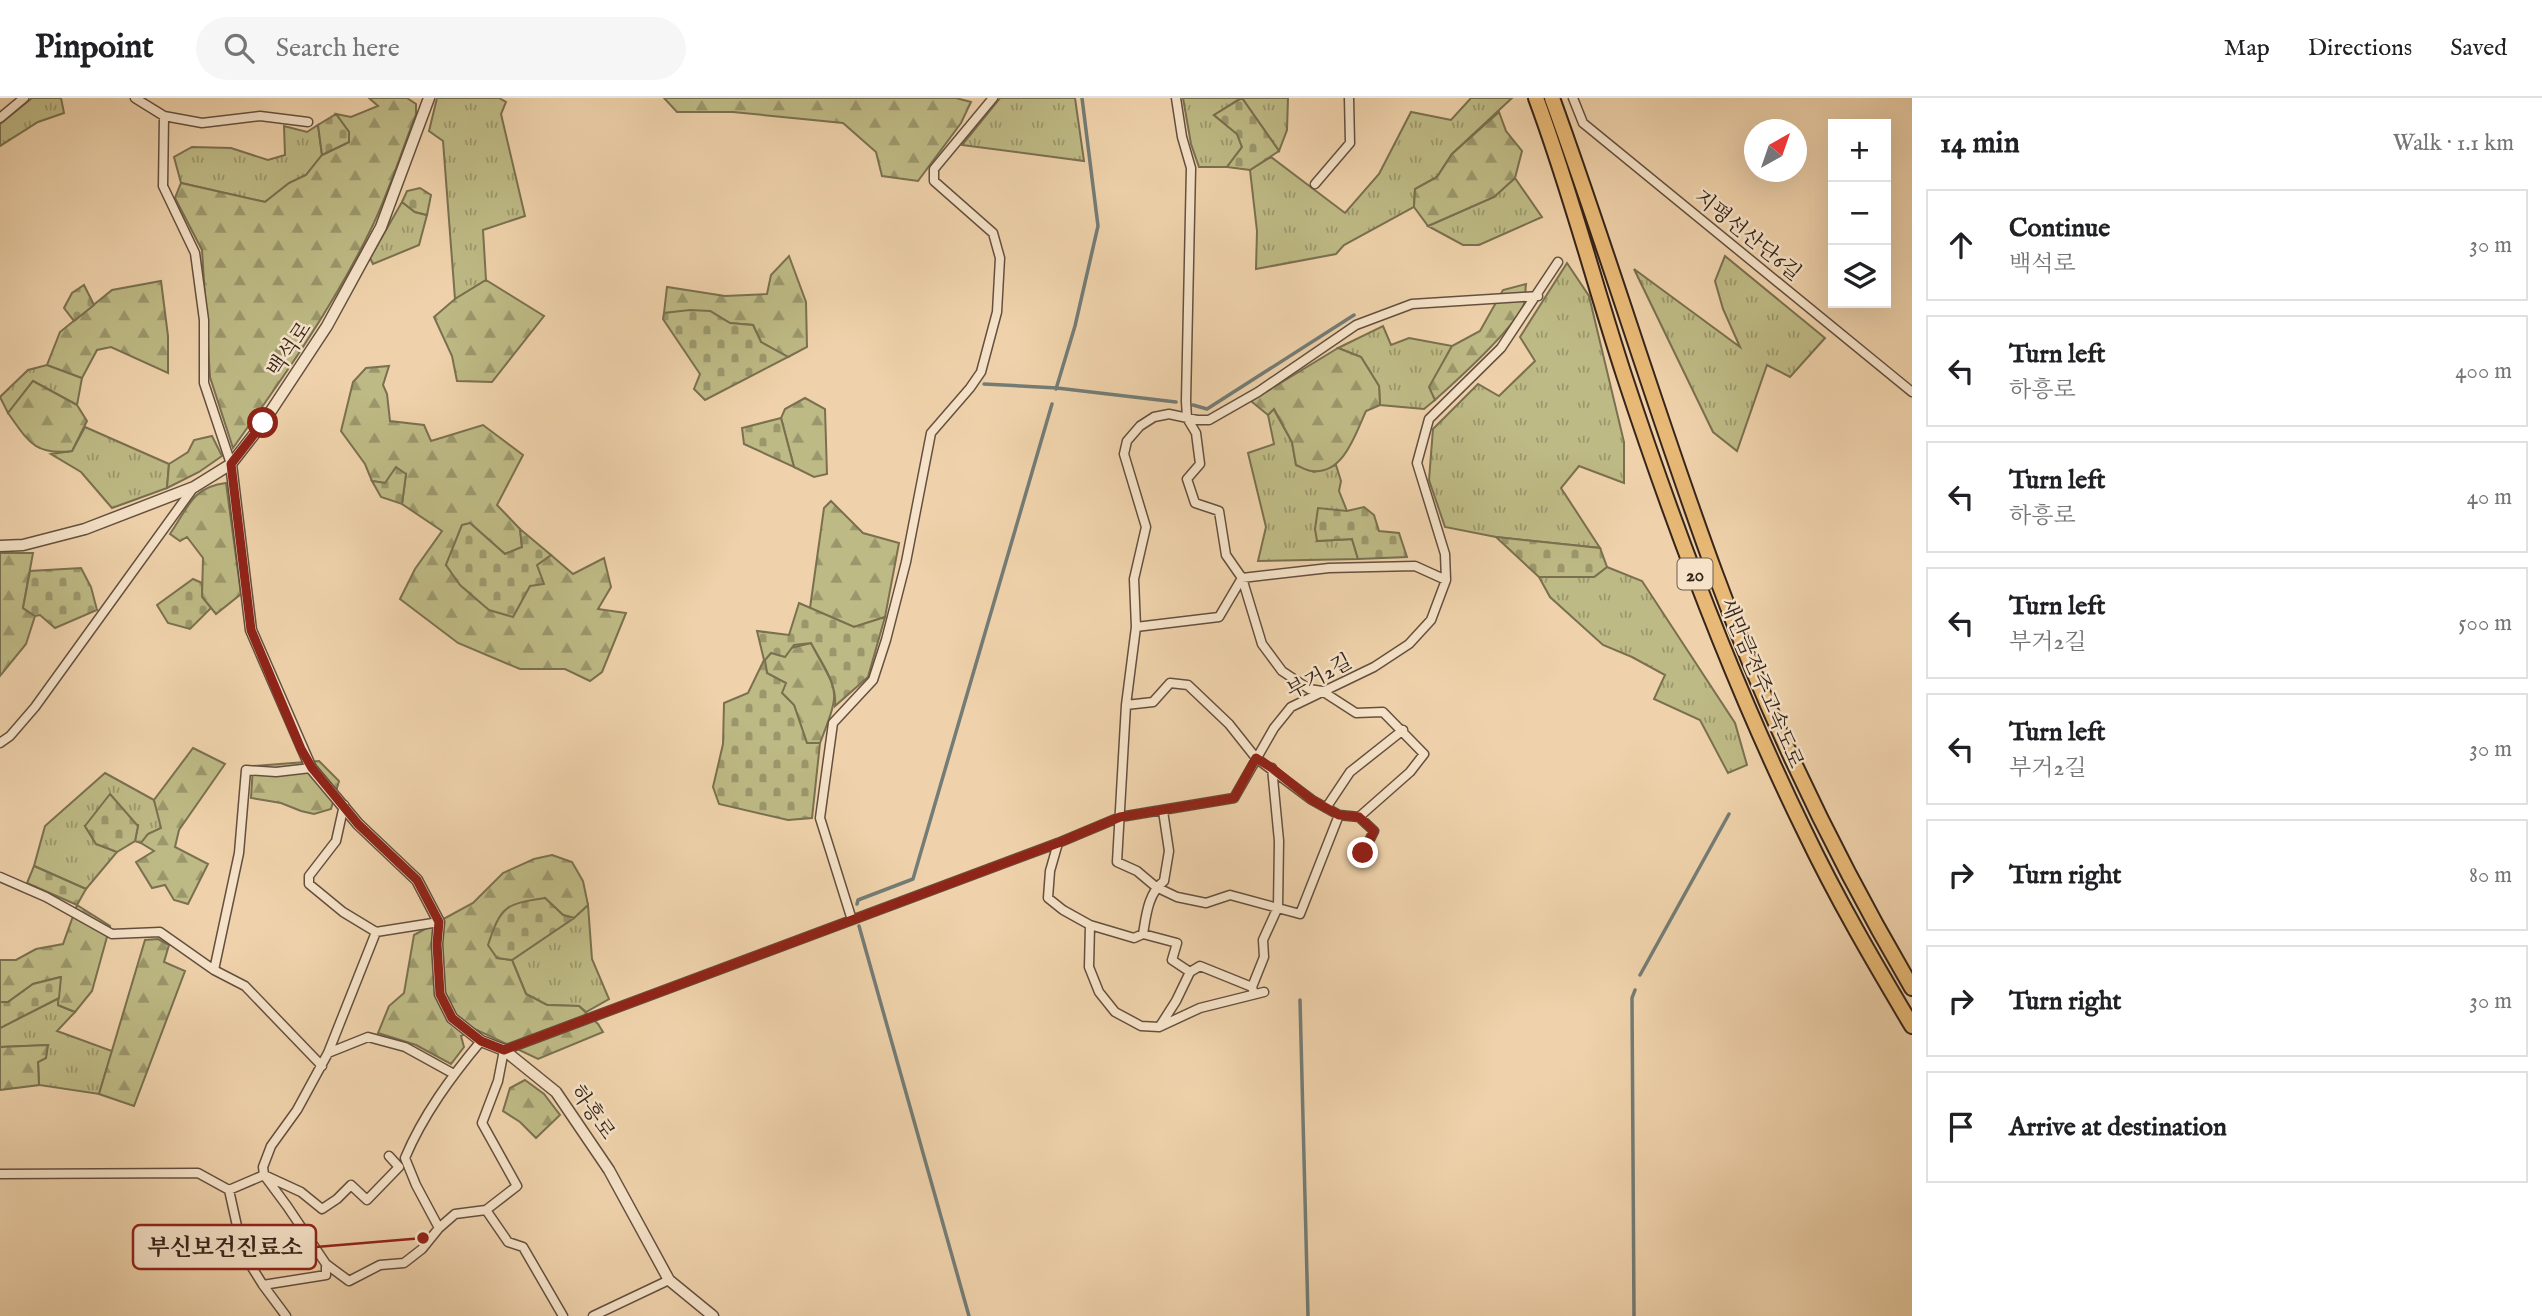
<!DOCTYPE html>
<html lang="en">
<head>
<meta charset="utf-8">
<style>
	:root { --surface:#fff; --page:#f6f6f6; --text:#202124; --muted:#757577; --line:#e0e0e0 }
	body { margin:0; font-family:"IM FELL English","Noto Serif KR",serif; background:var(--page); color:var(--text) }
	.controls { position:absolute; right:21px; top:21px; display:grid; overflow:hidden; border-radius:0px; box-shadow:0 7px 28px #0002 }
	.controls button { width:63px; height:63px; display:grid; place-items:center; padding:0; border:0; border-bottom:2px solid var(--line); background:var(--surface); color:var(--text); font:35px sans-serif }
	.compass { position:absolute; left:1744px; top:21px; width:63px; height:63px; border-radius:50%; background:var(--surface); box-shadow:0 7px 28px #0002; rotate:40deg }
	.stop { position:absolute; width:21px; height:21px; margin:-16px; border:5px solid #8f2418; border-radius:50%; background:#fff }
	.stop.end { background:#8f2418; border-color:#fff; box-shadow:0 2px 7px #0008 }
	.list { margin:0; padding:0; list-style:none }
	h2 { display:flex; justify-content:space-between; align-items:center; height:91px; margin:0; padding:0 28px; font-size:30px }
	h2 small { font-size:23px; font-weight:400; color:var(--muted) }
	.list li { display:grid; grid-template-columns:46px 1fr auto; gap:21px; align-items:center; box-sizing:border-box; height:112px; margin:0 14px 14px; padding:0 14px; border:2px solid var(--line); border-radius:0px }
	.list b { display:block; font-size:26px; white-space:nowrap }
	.list p { margin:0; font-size:23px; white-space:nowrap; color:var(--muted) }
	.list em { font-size:23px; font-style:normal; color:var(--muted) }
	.icon { flex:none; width:38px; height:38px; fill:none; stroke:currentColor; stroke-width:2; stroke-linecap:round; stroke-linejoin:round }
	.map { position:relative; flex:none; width:1912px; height:1218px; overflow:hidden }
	header { display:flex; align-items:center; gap:42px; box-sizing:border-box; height:98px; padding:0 35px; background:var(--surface); border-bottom:2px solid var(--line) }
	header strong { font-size:33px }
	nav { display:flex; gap:38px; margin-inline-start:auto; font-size:24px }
	.search { width:490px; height:63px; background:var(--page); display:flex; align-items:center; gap:18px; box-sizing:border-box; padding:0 24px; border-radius:38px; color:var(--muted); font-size:26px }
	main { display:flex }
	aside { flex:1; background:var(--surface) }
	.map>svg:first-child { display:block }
	.grass { fill:url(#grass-tufts); stroke:#7a7050; stroke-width:2 }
	.forest { fill:url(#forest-firs); stroke:#7a7050; stroke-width:2 }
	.cemetery { fill:url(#cemetery-stones); stroke:#7a7050; stroke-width:2 }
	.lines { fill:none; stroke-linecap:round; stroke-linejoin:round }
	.stream { stroke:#737c76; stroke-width:3.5 }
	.minor-casing { stroke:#64503f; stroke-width:11 }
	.tertiary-casing { stroke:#64503f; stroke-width:13 }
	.motorway-casing { stroke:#36251b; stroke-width:18 }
	.minor { stroke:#f5e2c8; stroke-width:8 }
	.tertiary { stroke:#f5e2c8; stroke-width:10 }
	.motorway { stroke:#e8b976; stroke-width:14 }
	.route { stroke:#8f2418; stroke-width:9 }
	.labels { text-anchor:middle; stroke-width:5; stroke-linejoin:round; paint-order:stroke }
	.shield { fill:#f5e2c8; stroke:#6f5e4f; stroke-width:2 }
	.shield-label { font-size:19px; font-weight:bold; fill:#36251b }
	.street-label { font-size:21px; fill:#36251b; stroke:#f5e2c8 }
	.leader { fill:none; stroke:#8f2418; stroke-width:2.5 }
	.callout-dot { fill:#8f2418; stroke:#f5e2c8; stroke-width:2.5 }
	.callout { fill:#f5e2c8; stroke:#8f2418; stroke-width:2.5 }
	.callout-label { font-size:23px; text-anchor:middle; font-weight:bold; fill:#36251b }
</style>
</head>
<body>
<header>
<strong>Pinpoint</strong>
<div class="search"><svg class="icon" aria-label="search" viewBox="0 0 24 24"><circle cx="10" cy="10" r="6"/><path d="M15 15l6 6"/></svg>Search here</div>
<nav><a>Map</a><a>Directions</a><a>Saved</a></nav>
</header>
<main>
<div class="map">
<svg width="1912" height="1218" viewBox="0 0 1912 1218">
	<defs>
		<pattern id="grass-tufts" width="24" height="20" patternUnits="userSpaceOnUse" patternTransform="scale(1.75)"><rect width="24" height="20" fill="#beba85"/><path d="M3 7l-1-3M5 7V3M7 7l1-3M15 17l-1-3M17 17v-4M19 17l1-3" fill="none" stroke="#9b976c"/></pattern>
		<pattern id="forest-firs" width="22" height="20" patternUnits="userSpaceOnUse" patternTransform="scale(1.75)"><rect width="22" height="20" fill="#beba85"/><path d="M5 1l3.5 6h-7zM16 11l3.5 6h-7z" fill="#9b976c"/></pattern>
		<pattern id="cemetery-stones" width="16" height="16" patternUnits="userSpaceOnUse" patternTransform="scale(1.75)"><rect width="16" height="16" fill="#beba85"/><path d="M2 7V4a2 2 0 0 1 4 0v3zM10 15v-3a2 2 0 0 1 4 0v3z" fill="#9b976c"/></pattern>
	</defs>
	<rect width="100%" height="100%" fill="#efd2ab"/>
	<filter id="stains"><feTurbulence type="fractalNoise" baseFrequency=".00286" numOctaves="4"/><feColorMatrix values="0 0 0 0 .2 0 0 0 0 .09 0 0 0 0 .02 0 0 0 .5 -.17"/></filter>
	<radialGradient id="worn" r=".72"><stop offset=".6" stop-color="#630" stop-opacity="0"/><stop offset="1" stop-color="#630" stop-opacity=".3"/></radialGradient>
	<path class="grass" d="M 32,0 L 61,0 L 64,15 L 38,24 L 0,48 L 0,26 Z
		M 437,0 L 499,0 L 506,4 L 501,16 L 525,118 L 483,132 L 486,182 L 455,201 L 443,43 L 429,33 Z
		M 1000,0 L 1075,0 L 1084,63 L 962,47 Z
		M 1183,0 L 1241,0 L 1214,17 L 1237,36 L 1242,49 L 1227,69 L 1199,69 L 1191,46 Z
		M 1242,0 L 1288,0 L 1287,32 L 1279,53 Z
		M 1471,0 L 1512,0 L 1452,56 L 1437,79 L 1415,91 L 1414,109 L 1344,147 L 1336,156 L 1256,171 L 1257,133 L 1250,72 L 1271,59 L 1345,115 L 1379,76 L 1411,14 L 1451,22 Z
		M 318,27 L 322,57 L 306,77 L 289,85 L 265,104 L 181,85 L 174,59 L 192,49 L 231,50 L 268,62 L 285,57 L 284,28 L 307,34 Z
		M 1515,80 L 1542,119 L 1479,147 L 1463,147 L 1428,128 L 1494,99 Z
		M 402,104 L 415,114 L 427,117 L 419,147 L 373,166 L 370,160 Z
		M 1725,158 L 1825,240 L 1790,279 L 1767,267 L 1737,353 L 1713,334 L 1634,171 L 1740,249 L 1723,211 L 1715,183 Z
		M 1567,165 L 1589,198 L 1624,344 L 1624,385 L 1579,368 L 1561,390 L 1600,450 L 1496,439 L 1445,429 L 1429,382 L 1433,331 L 1478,286 L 1499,298 L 1535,263 L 1520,239 Z
		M 1383,228 L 1391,247 L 1409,240 L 1452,248 L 1430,289 L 1435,302 L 1424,311 L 1380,307 L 1379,288 L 1361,259 L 1338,250 Z
		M 47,267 L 82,280 L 77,307 L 33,283 L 8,315 L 0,299 L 28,272 Z
		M 1273,310 L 1292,344 L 1296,367 L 1314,374 L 1336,367 L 1341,383 L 1339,393 L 1347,413 L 1317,443 L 1352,441 L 1358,461 L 1258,463 L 1266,429 L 1248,355 L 1274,346 L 1268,317 Z
		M 85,329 L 169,366 L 167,390 L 112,410 L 81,374 L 51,356 L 72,353 Z
		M 1607,469 L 1642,483 L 1735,625 L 1747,667 L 1728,675 L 1700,622 L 1654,601 L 1665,577 L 1632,559 L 1603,547 L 1550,499 L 1539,479 L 1594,479 Z
		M 105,675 L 154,702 L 162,730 L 148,736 L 141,745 L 135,743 L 138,727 L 85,728 L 96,746 L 117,754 L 86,791 L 34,768 L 45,728 Z
		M 588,807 L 592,861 L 609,901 L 586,914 L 579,908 L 547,907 L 526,896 L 512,862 L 574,820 Z
		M 59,900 L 58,907 L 75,914 L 57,933 L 112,953 L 99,996 L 39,987 L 38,964 L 48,947 L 0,949 L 0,930 Z"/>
	<path class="forest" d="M 369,0 L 407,0 L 416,6 L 416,16 C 401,55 389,94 371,131 C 333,209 283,280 233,350 L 210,279 L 202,152 L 175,100 L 181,85 L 265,104 L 289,85 L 306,77 L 322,57 L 349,44 L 349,34 L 336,16 L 351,19 L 378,8 Z
		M 664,0 L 956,0 L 971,4 L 961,25 L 918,83 L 882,78 L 876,54 L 843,25 L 733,14 L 677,14 Z
		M 1499,14 L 1506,33 L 1522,53 L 1515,80 L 1494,99 L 1428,128 L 1414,109 L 1415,91 L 1437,79 L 1452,56 Z
		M 789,158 L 806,204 L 807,249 L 788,259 L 761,244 L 753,227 L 730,225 L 710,213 L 664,215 L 667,189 L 725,198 L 767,196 L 771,177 Z
		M 486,182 L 544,218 L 492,284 L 457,283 L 452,258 L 434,219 L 455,201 Z
		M 161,183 L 168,238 L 168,275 L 111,249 L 97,252 L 82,280 L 47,267 L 60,234 L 112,192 Z
		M 1526,186 C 1525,191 1526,198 1525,203 C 1519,227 1455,284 1435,302 L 1429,289 L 1452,248 L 1480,233 L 1503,192 Z
		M 1338,250 L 1361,259 L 1379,288 L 1380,307 L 1366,313 C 1356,334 1344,377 1312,373 C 1307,373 1301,369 1296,367 L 1292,344 L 1274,311 L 1268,317 L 1251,303 Z
		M 389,268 L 383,287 L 387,296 L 390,323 L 424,327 L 431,343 L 483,327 L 523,357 L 497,407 L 520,431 L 522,449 L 505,456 L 470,425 L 462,427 L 446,467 L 537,467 L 551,457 L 573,476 L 604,460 L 611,489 L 598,511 L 626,515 L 602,574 L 590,583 L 565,571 L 520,571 L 458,545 L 400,501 L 415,471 L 442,433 L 402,406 L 406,376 L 385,385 L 372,383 L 365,366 L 341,333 L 353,284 L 366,270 Z
		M 33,283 L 77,307 L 87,323 L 72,353 C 35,358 28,343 8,315 Z
		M 805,300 L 825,311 L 827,376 L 814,379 L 794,369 L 781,320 L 785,311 Z
		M 212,338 L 222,358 L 199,374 L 167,390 L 169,366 L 188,354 L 194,342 Z
		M 226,385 L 241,496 L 216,516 L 202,499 L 203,460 L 187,439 L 180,443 L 170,436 C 188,410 192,389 226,385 Z
		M 831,403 L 863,435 L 899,445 L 885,519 L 854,529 L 810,510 L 824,410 Z
		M 0,455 L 33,455 L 23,510 L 35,518 L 26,546 L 0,578 Z
		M 811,545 C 838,597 842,588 820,645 L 807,646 L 794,607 L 782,595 L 777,582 L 767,575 L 764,562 L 771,555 Z
		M 193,650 L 225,666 L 179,732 L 175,749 L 208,766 L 188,806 L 174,802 L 165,787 L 152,790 L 136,764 L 154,753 L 141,745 L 148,736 L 161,730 L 154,702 Z
		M 319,663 L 339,683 L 331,711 L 314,716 L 301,713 L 281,705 L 251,700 L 253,668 Z
		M 552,757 L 572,764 L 583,783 L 588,807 L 574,820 L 563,817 L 545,800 L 497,860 L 512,862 L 526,896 L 547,907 L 579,908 L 598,926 L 603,934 L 538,961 L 475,931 L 461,938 L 464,949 L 451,966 L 416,947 L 378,935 L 389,908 L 404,895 L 414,837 L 473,805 L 503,775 L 534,761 Z
		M 77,807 L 110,828 L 92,893 L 75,914 L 58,907 L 60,879 L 33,886 L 8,904 L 0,904 L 0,862 L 16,862 L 36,851 L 63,846 Z
		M 158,841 L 169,847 L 164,864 L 185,873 L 134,1008 L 99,996 L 145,842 Z
		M 48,947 L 46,960 L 38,964 L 39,987 L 0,992 L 0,949 Z
		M 525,982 L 544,996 L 560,1017 L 536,1040 L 520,1024 L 503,1013 L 510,990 Z"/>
	<path class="cemetery" d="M 1242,0 L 1279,53 L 1250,72 L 1227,69 L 1242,49 L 1237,36 L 1214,17 Z
		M 336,16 L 349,34 L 349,44 L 322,57 L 318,27 Z
		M 420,90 L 431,97 L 427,117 L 415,114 L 402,104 L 407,93 Z
		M 84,187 L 94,207 L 74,223 L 64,210 L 72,195 Z
		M 690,212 L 710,213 L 730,225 L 753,227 L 761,244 L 788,259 L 705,302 L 694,291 L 700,276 L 663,221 L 664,215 Z
		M 781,320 L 794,369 L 744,346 L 742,330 Z
		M 396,369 L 406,376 L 402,406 L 381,399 L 372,383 L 385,385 Z
		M 1364,409 L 1374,417 L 1379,433 L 1399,435 L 1407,459 L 1358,461 L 1352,441 L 1317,443 L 1315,431 L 1318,410 L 1347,413 Z
		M 470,425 L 505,456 L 522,449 L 520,431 L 551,457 L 537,467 L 544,486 L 530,488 L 513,519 L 489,512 L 460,487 L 446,467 L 462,427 Z
		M 1496,439 L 1600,450 L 1607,469 L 1594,479 L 1539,479 Z
		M 81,470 L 91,489 L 97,512 L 55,530 L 40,517 L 35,518 L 23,510 L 30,473 Z
		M 193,481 L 202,485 L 202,499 L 211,510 L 190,531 L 168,525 L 157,507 Z
		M 799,505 L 854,529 L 885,519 L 868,579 L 835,608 C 837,584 822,566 811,545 L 794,547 L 785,559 L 771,555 L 765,562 L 767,575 L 786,585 L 782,595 L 794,607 L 807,645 L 820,645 L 812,720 L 788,722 L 719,706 L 713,689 L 723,646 L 724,605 L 748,595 L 764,562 L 757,533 L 789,537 Z
		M 110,696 L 138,728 L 135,743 L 117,754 L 96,746 L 85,728 Z
		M 34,768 L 86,791 L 77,807 L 27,785 Z
		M 545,800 L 563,817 L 574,820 L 512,862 L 497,860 L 488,847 C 501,808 505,806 545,800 Z
		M 61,879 L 59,900 L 0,930 L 0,904 L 8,904 L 33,886 Z"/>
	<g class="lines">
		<path class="stream" d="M 984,286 L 1057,290 L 1176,304
			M 1056,291 L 1075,228 L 1098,128 L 1082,0
			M 1193,307 L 1207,311 L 1354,217
			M 857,806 L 858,802 L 913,781 L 1052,306
			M 859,828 L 969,1218
			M 1640,877 L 1729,716
			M 1300,902 L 1308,1218
			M 1634,1218 L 1632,900 L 1635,892"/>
		<defs>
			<path id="minor" d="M 135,0 L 164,18 L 163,88 L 195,155 L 204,222 L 204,285 L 231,366
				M 1573,0 L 1583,25 L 1912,294
				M 164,18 L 202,25 L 260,18 L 308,24
				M 0,20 L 24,0
				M 1315,86 L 1350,45 L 1349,0
				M 1136,529 L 1219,519 L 1242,480 L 1226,457 L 1219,413 L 1195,405 L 1187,381 L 1200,366 L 1196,335 L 1187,320 L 1186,303 L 1191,70 L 1182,39 L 1176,0
				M 1126,607 L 1153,604 L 1170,585 L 1188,587 L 1229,626 L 1256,660 L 1312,702 L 1339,717 L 1359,719 L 1374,733 L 1363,755
				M 0,645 L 10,638 L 35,609 L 194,389
				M 311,670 L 276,674 L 246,672 L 239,755 L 214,872 L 245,888 L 322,968
				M 344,707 L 336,743 L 309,778 L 309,786 L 343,814 L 376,834
				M 1326,710 L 1350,674 L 1403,632
				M 1339,717 L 1300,816 L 1230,797 L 1206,805 L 1177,799 L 1156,789 L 1137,773 L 1117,764 L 1126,607 L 1136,529 L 1134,481 L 1146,429 L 1124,356 L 1127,343 L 1140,328 L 1154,319 L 1169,316 L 1197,322 L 1209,322 L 1258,294 L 1356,227 L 1412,206 L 1538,198
				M 1359,719 L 1410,674 L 1424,656 L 1383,614 L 1356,615 L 1322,593 L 1309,591 L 1282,573 L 1262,546 L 1242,480 L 1329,470 L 1415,468 L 1446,482
				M 1058,745 L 1050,773 L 1048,800 L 1063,812 L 1090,827 L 1089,869 L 1099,894 L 1115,914 L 1141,928 L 1159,929 L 1200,910 L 1264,894
				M 0,779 L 46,799 L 112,836 L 160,834 L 214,872
				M 852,822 L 820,720 L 833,625 L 873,582 L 886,542 L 906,464 L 931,335 L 970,290 L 981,274 L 997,214 L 1000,160 L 993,135 L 934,83 L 934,71 L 993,0
				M 1090,827 L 1134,840 L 1143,836 L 1177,845 L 1172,862 L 1190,874
				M 1143,836 C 1146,818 1148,795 1164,783 L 1169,753 L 1163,713
				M 1254,896 L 1252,889 L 1264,859 L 1263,842 L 1278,809 L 1279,743 L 1272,670
				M 1160,928 L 1176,903 L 1190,874 L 1200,868 L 1252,889
				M 328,955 L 376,834 L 439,824
				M 0,1076 L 198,1075 L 229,1092 L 243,1155 L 263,1187 L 286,1218
				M 229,1092 L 264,1077 L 301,1094 L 322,1111 L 337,1101 L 351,1087 L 367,1102 L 399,1069 L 389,1058
				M 486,1112 L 517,1088 L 482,1025 L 498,983 L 504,952 L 1058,745 L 1120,719 L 1234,700 L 1274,630 L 1291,609 L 1374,569 L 1409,546 L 1431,522 L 1446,482 L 1445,456 L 1417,365 L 1429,321 L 1501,250 L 1558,164
				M 439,1130 L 416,1087 L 405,1060 C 423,1017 451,979 481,943
				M 326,1166 L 287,1108 L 264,1077 L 263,1069 L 271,1048 L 297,1012 L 328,955 L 368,939 L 405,949 L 454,976
				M 263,1187 L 326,1177 L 326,1166 L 349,1183 L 380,1167 L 404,1165 L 422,1151 L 439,1130 L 455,1116 L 486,1112 L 508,1144 L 523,1149 L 563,1218
				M 593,1218 L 669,1182"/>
			<path id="tertiary" d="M 231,366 L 251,532 L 311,670 L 358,726 L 417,782 L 439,824 L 437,846 L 440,896 L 452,920 L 481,943 L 504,952 L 556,994 L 609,1072 L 669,1182 L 713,1218
				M 0,448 L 23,447 L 85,431 L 194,389 L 231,366 L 263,325 L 327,228 L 381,129 L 429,0"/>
			<path id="motorway" d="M 1536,0 C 1570,91 1594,185 1624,277 C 1675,432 1733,587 1805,734 C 1837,801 1874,864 1912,928
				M 1552,0 C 1609,157 1657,318 1715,475 C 1768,619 1834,757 1912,890"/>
		</defs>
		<use href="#minor" class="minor-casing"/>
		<use href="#tertiary" class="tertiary-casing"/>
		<use href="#motorway" class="motorway-casing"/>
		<use href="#minor" class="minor"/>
		<use href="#tertiary" class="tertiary"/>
		<use href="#motorway" class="motorway"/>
	</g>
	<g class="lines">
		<path class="route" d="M 263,325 L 231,366 L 251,532 L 301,651 L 312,670 L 358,726 L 417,782 L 439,824 L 437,846 L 440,896 L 452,920 L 481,943 L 504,952 L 1058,745 L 1120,719 L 1234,700 L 1256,660 L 1272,670 L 1312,702 L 1339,717 L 1359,719 L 1374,733 L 1363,755"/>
	</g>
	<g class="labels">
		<rect class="shield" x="1677.5" y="460.5" width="35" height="31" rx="5"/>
		<g class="shield-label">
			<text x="1695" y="483">20</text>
		</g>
		<g class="street-label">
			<text transform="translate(1748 137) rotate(39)" y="7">지평선산단6길</text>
			<text transform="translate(289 251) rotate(-56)" y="7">백석로</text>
			<text transform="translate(1319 578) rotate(-28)" y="7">부거2길</text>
			<text transform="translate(1762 585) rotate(67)" y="7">새만금전주고속도로</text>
			<text transform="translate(593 1014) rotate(55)" y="7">하흥로</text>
		</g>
	</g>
	<path class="leader" d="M423 1140L316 1149"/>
	<circle class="callout-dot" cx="423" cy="1140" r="7"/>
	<rect class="callout" x="133" y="1127" width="183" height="44" rx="7"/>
	<g class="callout-label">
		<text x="225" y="1157">부신보건진료소</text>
	</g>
	<rect width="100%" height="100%" filter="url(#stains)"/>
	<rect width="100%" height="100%" fill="url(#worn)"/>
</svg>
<div class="controls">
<button>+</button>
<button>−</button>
<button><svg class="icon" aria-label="layers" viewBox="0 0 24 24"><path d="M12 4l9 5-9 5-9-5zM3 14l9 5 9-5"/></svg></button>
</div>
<svg class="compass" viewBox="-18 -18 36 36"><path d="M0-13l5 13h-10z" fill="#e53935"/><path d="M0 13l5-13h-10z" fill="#757577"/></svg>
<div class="stop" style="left:263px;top:325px"></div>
<div class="stop end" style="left:1363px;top:755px"></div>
</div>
<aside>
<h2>14 min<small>Walk · 1.1 km</small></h2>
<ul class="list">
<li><svg class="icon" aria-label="ahead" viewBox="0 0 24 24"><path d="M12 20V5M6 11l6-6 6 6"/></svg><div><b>Continue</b><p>백석로</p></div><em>30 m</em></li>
<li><svg class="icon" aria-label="left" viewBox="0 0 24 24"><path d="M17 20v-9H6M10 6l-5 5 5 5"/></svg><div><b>Turn left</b><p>하흥로</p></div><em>400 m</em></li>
<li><svg class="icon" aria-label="left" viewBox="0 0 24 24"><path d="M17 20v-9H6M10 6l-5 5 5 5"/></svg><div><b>Turn left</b><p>하흥로</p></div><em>40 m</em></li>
<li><svg class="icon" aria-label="left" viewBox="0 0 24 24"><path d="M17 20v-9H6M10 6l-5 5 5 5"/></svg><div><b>Turn left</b><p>부거2길</p></div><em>500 m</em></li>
<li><svg class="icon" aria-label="left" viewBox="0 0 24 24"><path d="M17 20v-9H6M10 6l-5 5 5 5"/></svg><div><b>Turn left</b><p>부거2길</p></div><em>30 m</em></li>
<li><svg class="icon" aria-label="right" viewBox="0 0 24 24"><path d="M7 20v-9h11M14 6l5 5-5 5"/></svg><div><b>Turn right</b></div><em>80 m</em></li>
<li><svg class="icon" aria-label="right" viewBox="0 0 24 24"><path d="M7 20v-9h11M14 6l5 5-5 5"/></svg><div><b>Turn right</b></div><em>30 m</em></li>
<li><svg class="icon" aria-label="arrive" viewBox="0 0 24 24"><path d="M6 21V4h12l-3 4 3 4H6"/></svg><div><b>Arrive at destination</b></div></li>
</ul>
</aside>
</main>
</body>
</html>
